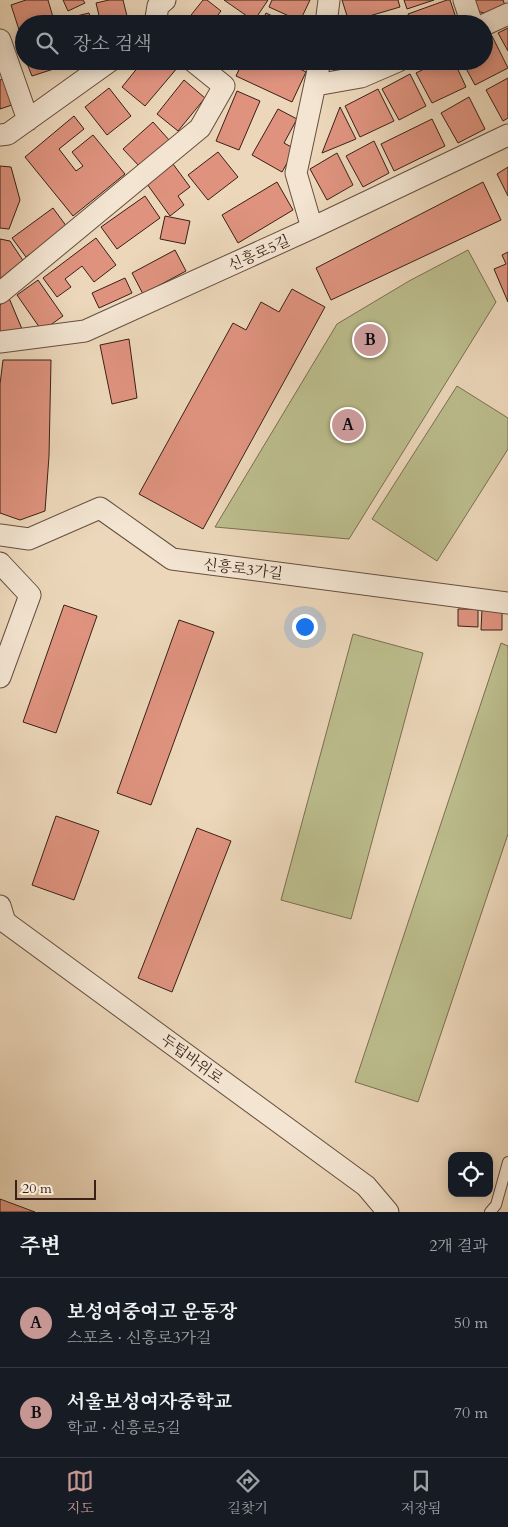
<!DOCTYPE html>
<html lang="ko">
<head>
<meta charset="utf-8">
<style>
	:root { --surface:#171b24; --page:#20242c; --text:#f1f3f6; --muted:#9ea1a6; --line:#363941; --accent:#c59692 }
	body { margin:0; font-family:Cardo,"Noto Serif KR",serif; background:var(--page); color:var(--text) }
	.controls { position:absolute; right:15px; bottom:15px; display:grid; overflow:hidden; border-radius:10px; box-shadow:0 2px 12px #0003 }
	.controls button { width:45px; height:45px; display:grid; place-items:center; padding:0; border:0; border-bottom:1px solid var(--line); background:var(--surface); color:var(--text); font:25px sans-serif }
	.scale { position:absolute; left:15px; bottom:12px; width:81px; box-sizing:border-box; padding-left:5px; border:2px solid #3a2016; border-top:0; font-size:14px; line-height:18px; white-space:nowrap; color:#3a2016; -webkit-text-stroke:4px #f3e5d2; paint-order:stroke }
	.you { position:absolute; left:304px; top:626px; width:18px; height:18px; margin:-12px; border:4px solid #fff; border-radius:50%; background:#1a73e8; box-shadow:0 0 0 8px #1a73e833 }
	.badge { display:grid; place-items:center; width:32px; height:32px; border-radius:50%; background:var(--accent); color:#111; font-size:16px; font-weight:700 }
	.pin { position:absolute; translate:-50% -50%; border:2px solid #fff; box-shadow:0 1px 5px #0006 }
	.list { margin:0; padding:0; list-style:none }
	h2 { display:flex; justify-content:space-between; align-items:center; height:65px; margin:0; padding:0 20px; font-size:21px }
	h2 small { font-size:16px; font-weight:400; color:var(--muted) }
	.list li { display:grid; grid-template-columns:32px 1fr auto; gap:15px; align-items:center; box-sizing:border-box; height:90px; padding:0 20px; border-top:1px solid var(--line) }
	.list b { display:block; font-size:19px; white-space:nowrap }
	.list p { margin:0; font-size:16px; white-space:nowrap; color:var(--muted) }
	.list em { font-size:16px; font-style:normal; color:var(--muted) }
	.icon { flex:none; width:28px; height:28px; fill:none; stroke:currentColor; stroke-width:2; stroke-linecap:round; stroke-linejoin:round }
	.map { position:relative; flex:none; width:508px; height:1212px; overflow:hidden }
	.search { position:absolute; background:var(--surface); box-shadow:0 2px 12px #0003; left:15px; right:15px; top:15px; height:55px; display:flex; align-items:center; gap:12px; box-sizing:border-box; padding:0 18px; border-radius:28px; color:var(--muted); font-size:19px }
	.sheet { height:245px; background:var(--surface) }
	nav { display:flex; justify-content:space-around; align-items:center; box-sizing:border-box; height:70px; border-top:1px solid var(--line); background:var(--surface); font-size:14px; color:var(--muted) }
	nav a { display:grid; justify-items:center; gap:2px }
	nav .on { color:var(--accent) }
	.map>svg:first-child { display:block }
	.green { fill:#bcbd8d; stroke:#7b6e52 }
	.building { fill:#df937f; stroke:#3a2016 }
	.lines { fill:none; stroke-linecap:round; stroke-linejoin:round }
	.lane-casing { stroke:#664e3f; stroke-width:12 }
	.street-casing { stroke:#664e3f; stroke-width:23 }
	.lane { stroke:#f3e5d2; stroke-width:10 }
	.street { stroke:#f3e5d2; stroke-width:21 }
	.labels { text-anchor:middle; stroke-width:4; stroke-linejoin:round; paint-order:stroke }
	.street-label { font-size:15px; fill:#3a2016; stroke:#f3e5d2 }
</style>
</head>
<body>
<div class="map">
<svg width="508" height="1212" viewBox="0 0 508 1212">
	<rect width="100%" height="100%" fill="#ecd7ba"/>
	<filter id="stains"><feTurbulence type="fractalNoise" baseFrequency=".004" numOctaves="4"/><feColorMatrix values="0 0 0 0 .2 0 0 0 0 .09 0 0 0 0 .02 0 0 0 .5 -.17"/></filter>
	<radialGradient id="worn" r=".72"><stop offset=".6" stop-color="#630" stop-opacity="0"/><stop offset="1" stop-color="#630" stop-opacity=".3"/></radialGradient>
	<path class="green" d="M 468,250 L 496,302 L 349,539 L 215,527 L 337,324 L 409,281 Z
		M 457,386 L 508,418 L 508,449 L 437,561 L 372,519 Z
		M 353,634 L 423,653 L 351,919 L 281,900 Z
		M 501,643 L 508,646 L 508,834 L 418,1102 L 355,1082 Z"/>
	<path class="building" d="M 26,0 L 48,0 L 55,24 L 24,24 L 22,39 L 11,5 Z
		M 63,0 L 83,0 L 85,3 L 68,11 Z
		M 109,0 L 123,0 L 129,24 L 101,24 L 96,3 Z
		M 203,0 L 207,0 L 221,11 L 211,24 L 184,24 Z
		M 224,0 L 268,0 L 254,21 Z
		M 272,0 L 310,0 L 300,21 L 269,7 Z
		M 342,0 L 398,0 L 400,7 L 349,22 Z
		M 404,0 L 434,0 L 407,9 Z
		M 447,0 L 450,0 L 458,24 L 411,24 L 408,14 Z
		M 470,0 L 503,0 L 506,8 L 488,14 L 473,10 Z
		M 89,13 L 92,24 L 65,24 L 64,19 Z
		M 266,13 L 289,24 L 261,24 Z
		M 508,28 L 508,51 L 498,33 Z
		M 492,36 L 508,68 L 475,85 L 462,61 L 484,61 L 484,40 Z
		M 26,61 L 65,61 L 66,65 L 32,76 Z
		M 143,61 L 172,61 L 178,67 L 145,106 L 122,87 Z
		M 213,61 L 231,61 L 227,69 Z
		M 243,61 L 284,61 L 306,72 L 292,102 L 236,76 Z
		M 331,61 L 374,61 L 335,75 Z
		M 440,61 L 454,61 L 466,87 L 432,103 L 416,73 Z
		M 410,74 L 426,106 L 399,120 L 382,89 Z
		M 6,78 L 15,104 L 0,109 L 0,80 Z
		M 508,78 L 508,118 L 503,121 L 486,90 Z
		M 184,80 L 205,98 L 178,131 L 157,114 Z
		M 109,88 L 131,116 L 107,135 L 85,107 Z
		M 378,89 L 394,121 L 360,137 L 345,106 Z
		M 237,91 L 260,101 L 239,150 L 216,141 Z
		M 469,97 L 485,129 L 458,143 L 441,113 Z
		M 340,107 L 356,139 L 322,153 Z
		M 278,109 L 297,119 L 284,143 L 295,149 L 282,172 L 252,155 Z
		M 74,116 L 84,129 L 59,149 L 76,171 L 83,166 L 72,152 L 93,135 L 125,174 L 73,216 L 25,157 Z
		M 432,119 L 445,146 L 394,171 L 381,144 Z
		M 153,122 L 170,141 L 141,168 L 123,149 Z
		M 374,141 L 389,173 L 363,187 L 346,156 Z
		M 218,152 L 238,177 L 208,200 L 188,175 Z
		M 337,153 L 353,185 L 327,200 L 310,169 Z
		M 173,164 L 190,187 L 178,196 L 184,205 L 170,216 L 147,184 Z
		M 0,166 L 11,167 L 20,200 L 9,229 L 0,228 Z
		M 508,167 L 508,196 L 497,174 Z
		M 277,182 L 293,210 L 238,243 L 222,215 Z
		M 483,182 L 501,220 L 331,300 L 316,268 Z
		M 145,196 L 160,218 L 117,249 L 101,227 Z
		M 53,208 L 67,227 L 26,257 L 12,238 Z
		M 165,216 L 190,221 L 185,244 L 160,239 Z
		M 96,238 L 116,265 L 94,282 L 82,266 L 65,279 L 71,287 L 57,297 L 43,278 Z
		M 0,239 L 10,241 L 24,262 L 0,279 Z
		M 175,250 L 186,271 L 143,294 L 132,273 Z
		M 508,252 L 508,302 L 494,269 L 506,264 L 502,255 Z
		M 125,278 L 132,293 L 99,308 L 92,293 Z
		M 38,280 L 63,316 L 42,331 L 17,295 Z
		M 292,289 L 325,307 L 203,529 L 139,494 L 233,323 L 246,330 L 261,302 L 279,312 Z
		M 9,298 L 22,329 L 0,336 L 0,305 Z
		M 129,339 L 137,398 L 112,404 L 100,345 Z
		M 3,360 L 51,360 L 49,456 L 45,511 L 20,520 L 0,513 L 0,384 Z
		M 64,605 L 97,616 L 56,733 L 23,722 Z
		M 458,609 L 478,609 L 478,627 L 458,626 Z
		M 482,609 L 502,609 L 502,630 L 481,630 Z
		M 179,620 L 214,632 L 151,805 L 117,793 Z
		M 56,816 L 99,831 L 74,900 L 32,885 Z
		M 197,828 L 231,841 L 172,992 L 138,978 Z
		M 0,1199 L 35,1212 L 0,1212 Z"/>
	<g class="lines">
		<defs>
			<path id="lane" d="M 490,1212 L 496,1205 L 508,1162"/>
			<path id="street" d="M 464,0 L 472,24
				M 155,24 L 158,6 L 165,0
				M 326,24 L 329,0
				M 484,25 L 508,14
				M 0,40 L 28,120
				M 316,85 L 361,77 L 398,61
				M 0,135 L 8,134 L 110,61
				M 312,228 L 296,173 L 320,61
				M 0,293 L 200,128 L 224,86 L 193,61
				M 0,342 L 85,331 L 312,228 L 508,135
				M 0,535 L 29,539 L 100,508 L 172,559 L 508,603
				M 0,563 L 30,595 L 0,677
				M 0,906 L 5,922 L 366,1186 L 388,1212"/>
		</defs>
		<use href="#lane" class="lane-casing"/>
		<use href="#street" class="street-casing"/>
		<use href="#lane" class="lane"/>
		<use href="#street" class="street"/>
	</g>
	<g class="labels">
		<g class="street-label">
			<text transform="translate(259 253) rotate(-24)" y="5">신흥로5길</text>
			<text transform="translate(243 569) rotate(7)" y="5">신흥로3가길</text>
			<text transform="translate(192 1059) rotate(36)" y="5">두텁바위로</text>
		</g>
	</g>
	<rect width="100%" height="100%" filter="url(#stains)"/>
	<rect width="100%" height="100%" fill="url(#worn)"/>
</svg>
<div class="controls">
<button><svg class="icon" aria-label="locate" viewBox="0 0 24 24"><circle cx="12" cy="12" r="6"/><path d="M12 2v4M12 18v4M2 12h4M18 12h4"/></svg></button>
</div>
<div class="scale">20 m</div>
<div class="you"></div>
<div class="pin badge" style="left:348px;top:425px">A</div>
<div class="pin badge" style="left:370px;top:340px">B</div>
<div class="search"><svg class="icon" aria-label="search" viewBox="0 0 24 24"><circle cx="10" cy="10" r="6"/><path d="M15 15l6 6"/></svg>장소 검색</div>
</div>
<section class="sheet">
<h2>주변<small>2개 결과</small></h2>
<ul class="list">
<li><span class="badge">A</span><div><b>보성여중여고 운동장</b><p>스포츠 · 신흥로3가길</p></div><em>50 m</em></li>
<li><span class="badge">B</span><div><b>서울보성여자중학교</b><p>학교 · 신흥로5길</p></div><em>70 m</em></li>
</ul>
</section>
<nav>
<a class="on"><svg class="icon" aria-label="map" viewBox="0 0 24 24"><path d="M3 6l6-2 6 2 6-2v14l-6 2-6-2-6 2zM9 4v14M15 6v14"/></svg>지도</a>
<a><svg class="icon" aria-label="directions" viewBox="0 0 24 24"><path d="M12 3l9 9-9 9-9-9zM9 14v-3h6M13 9l2 2-2 2"/></svg>길찾기</a>
<a><svg class="icon" aria-label="saved" viewBox="0 0 24 24"><path d="M7 4h10v16l-5-4-5 4z"/></svg>저장됨</a>
</nav>
</body>
</html>
